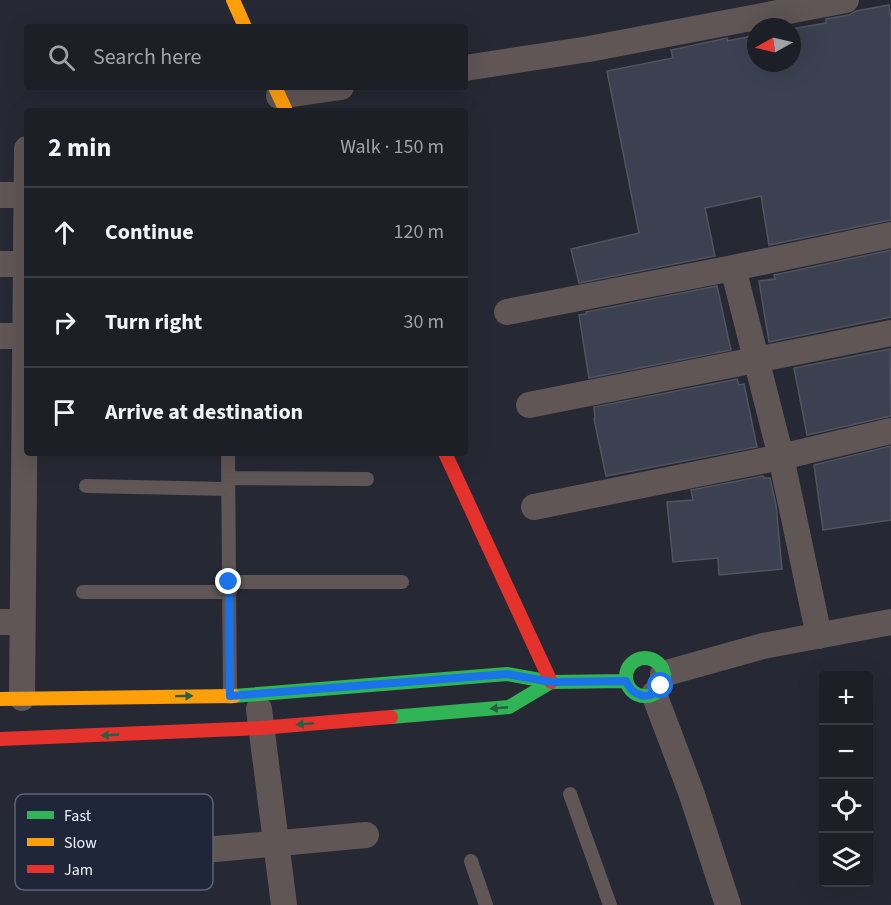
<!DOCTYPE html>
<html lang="en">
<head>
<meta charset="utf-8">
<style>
	:root { --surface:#1c1f26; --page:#25272e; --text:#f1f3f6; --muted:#a0a2a7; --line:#3a3d43 }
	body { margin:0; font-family:"Source Sans 3",sans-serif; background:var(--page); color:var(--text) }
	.controls { position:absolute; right:18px; bottom:18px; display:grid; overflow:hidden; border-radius:6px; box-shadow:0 6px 24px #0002 }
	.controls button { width:54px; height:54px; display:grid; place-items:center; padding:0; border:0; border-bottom:2px solid var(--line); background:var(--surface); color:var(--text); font:30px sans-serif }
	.compass { position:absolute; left:747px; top:18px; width:54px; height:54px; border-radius:50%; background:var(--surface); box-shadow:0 6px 24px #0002; rotate:262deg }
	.stop { position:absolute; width:18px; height:18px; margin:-14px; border:4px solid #1a73e8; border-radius:50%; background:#fff }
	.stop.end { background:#1a73e8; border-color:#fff; box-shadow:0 2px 6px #0008 }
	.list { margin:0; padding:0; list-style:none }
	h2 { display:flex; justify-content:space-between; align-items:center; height:78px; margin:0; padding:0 24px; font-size:26px }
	h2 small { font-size:20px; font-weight:400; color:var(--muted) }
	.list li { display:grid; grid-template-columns:39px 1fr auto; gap:18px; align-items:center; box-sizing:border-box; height:90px; padding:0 24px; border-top:2px solid var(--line) }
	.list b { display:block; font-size:22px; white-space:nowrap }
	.list em { font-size:20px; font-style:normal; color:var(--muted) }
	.icon { flex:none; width:33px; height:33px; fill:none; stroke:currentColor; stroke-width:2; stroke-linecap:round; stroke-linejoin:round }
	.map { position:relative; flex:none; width:891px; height:905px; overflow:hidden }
	.search { position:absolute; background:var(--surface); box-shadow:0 6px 24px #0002; left:24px; top:24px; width:444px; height:66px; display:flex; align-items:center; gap:15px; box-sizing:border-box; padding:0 21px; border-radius:6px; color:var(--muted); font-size:22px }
	.panel { position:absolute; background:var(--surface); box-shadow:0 6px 24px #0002; left:24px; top:108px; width:444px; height:348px; border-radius:6px }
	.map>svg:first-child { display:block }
	.building { fill:#3c4151; stroke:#51545e; stroke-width:1.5 }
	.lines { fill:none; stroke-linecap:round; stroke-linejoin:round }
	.lane { stroke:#5f5655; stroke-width:14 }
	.street { stroke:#5f5655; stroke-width:26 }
	.fast { stroke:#30b455; stroke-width:14 }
	.slow { stroke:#ff9f0a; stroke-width:14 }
	.jam { stroke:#e5322d; stroke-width:14 }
	.oneway { fill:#265f44 }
	.route { stroke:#1a73e8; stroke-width:8 }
	.key { fill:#202639; stroke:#5e6374; stroke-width:1.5 }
	.key-label { font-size:16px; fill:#eef2ff }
</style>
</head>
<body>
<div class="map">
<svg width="891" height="905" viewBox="0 0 891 905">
	<rect width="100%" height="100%" fill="#262933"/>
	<path class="building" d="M 889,5 L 891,19 L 891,220 L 769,245 L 761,196 L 705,208 L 715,256 L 579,283 L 571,249 L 639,233 L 607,71 L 673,58 L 671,50 L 727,38 L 728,41 L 756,35 L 756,63 L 792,63 L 792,29 L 826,23 L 826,19 L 849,15 L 856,11 Z
		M 891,250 L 891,317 L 769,342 L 759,281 L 775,279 L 774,275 Z
		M 717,286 L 731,350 L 589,378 L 579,315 L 586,314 L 586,312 Z
		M 890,349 L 891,416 L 807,435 L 794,368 Z
		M 737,379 L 739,385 L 744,384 L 757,447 L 606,476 L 594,419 L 595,418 L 594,407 Z
		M 891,446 L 891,520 L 823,530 L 814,465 Z
		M 763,476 L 764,478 L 770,478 L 776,505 L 782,569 L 719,575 L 718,558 L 673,562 L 667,502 L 693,500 L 691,490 Z"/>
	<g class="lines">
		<path class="lane" d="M 228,453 L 230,697
			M 229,478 L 367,479
			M 86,486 L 228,489
			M 229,582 L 402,582
			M 83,592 L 230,592
			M 570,794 L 610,905
			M 471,861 L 486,905"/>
		<path class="street" d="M 465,68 L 589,49 L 846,0
			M 279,96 L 341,87
			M 0,195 L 25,195
			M 0,264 L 25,264
			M 733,268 L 781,457 L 819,636
			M 507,312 L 733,268 L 891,235
			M 0,336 L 24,336
			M 529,405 L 891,333
			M 534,507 L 781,457 L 891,431
			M 0,622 L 22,622
			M 663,674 L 763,646 L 891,622
			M 654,694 L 691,792 L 728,905
			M 22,698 L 27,149
			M 259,709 L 284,905
			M 184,852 L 366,835"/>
		<path class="fast" d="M626 677a19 19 0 1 1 38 0a19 19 0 1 1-38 0Z
			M 234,696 L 507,674 L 551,682 L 626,681
			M 391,717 L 509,707 L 551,682"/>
		<path class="slow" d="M 233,0 L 245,27
			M 275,87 L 286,111
			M 0,699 L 234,696"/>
		<path class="jam" d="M 445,453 L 551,682
			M 0,739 L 260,728 L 391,717"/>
	</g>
	<defs><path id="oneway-solid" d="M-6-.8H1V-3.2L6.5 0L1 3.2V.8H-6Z" transform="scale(1.5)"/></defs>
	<g class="oneway">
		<use href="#oneway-solid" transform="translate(184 696) rotate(-1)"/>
		<use href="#oneway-solid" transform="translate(499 708) rotate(175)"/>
		<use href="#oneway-solid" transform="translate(305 724) rotate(175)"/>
		<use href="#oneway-solid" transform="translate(110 735) rotate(177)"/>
	</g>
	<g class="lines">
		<path class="route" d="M 229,582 L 230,696 L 507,674 L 551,682 L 626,681 C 633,697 650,702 661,686"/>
	</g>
	<rect x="15" y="794" width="198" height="96" rx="9" class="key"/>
	<rect x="27" y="811" width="27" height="8" fill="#30b455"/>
	<rect x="27" y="838" width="27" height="8" fill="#ff9f0a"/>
	<rect x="27" y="865" width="27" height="8" fill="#e5322d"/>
	<g class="key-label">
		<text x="64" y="821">Fast</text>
		<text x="64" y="848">Slow</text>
		<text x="64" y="875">Jam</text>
	</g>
</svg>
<div class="controls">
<button>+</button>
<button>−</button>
<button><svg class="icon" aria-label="locate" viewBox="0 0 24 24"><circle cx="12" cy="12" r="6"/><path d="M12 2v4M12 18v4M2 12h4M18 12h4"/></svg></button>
<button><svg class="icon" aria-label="layers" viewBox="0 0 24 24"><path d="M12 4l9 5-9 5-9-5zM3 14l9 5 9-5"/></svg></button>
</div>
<svg class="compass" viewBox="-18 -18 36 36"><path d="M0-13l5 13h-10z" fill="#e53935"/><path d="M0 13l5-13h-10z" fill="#a0a2a7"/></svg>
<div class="stop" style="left:661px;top:686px"></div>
<div class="stop end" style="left:229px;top:582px"></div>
<div class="search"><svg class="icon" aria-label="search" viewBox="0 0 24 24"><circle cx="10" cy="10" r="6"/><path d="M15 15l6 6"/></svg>Search here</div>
<section class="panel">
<h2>2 min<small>Walk · 150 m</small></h2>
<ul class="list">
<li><svg class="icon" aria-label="ahead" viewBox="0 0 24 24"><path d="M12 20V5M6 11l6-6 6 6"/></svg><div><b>Continue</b></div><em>120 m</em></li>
<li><svg class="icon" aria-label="right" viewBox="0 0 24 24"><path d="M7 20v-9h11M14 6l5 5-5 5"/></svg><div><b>Turn right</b></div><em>30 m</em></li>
<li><svg class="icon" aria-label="arrive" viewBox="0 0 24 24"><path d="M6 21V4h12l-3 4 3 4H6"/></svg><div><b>Arrive at destination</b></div></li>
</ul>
</section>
</div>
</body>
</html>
